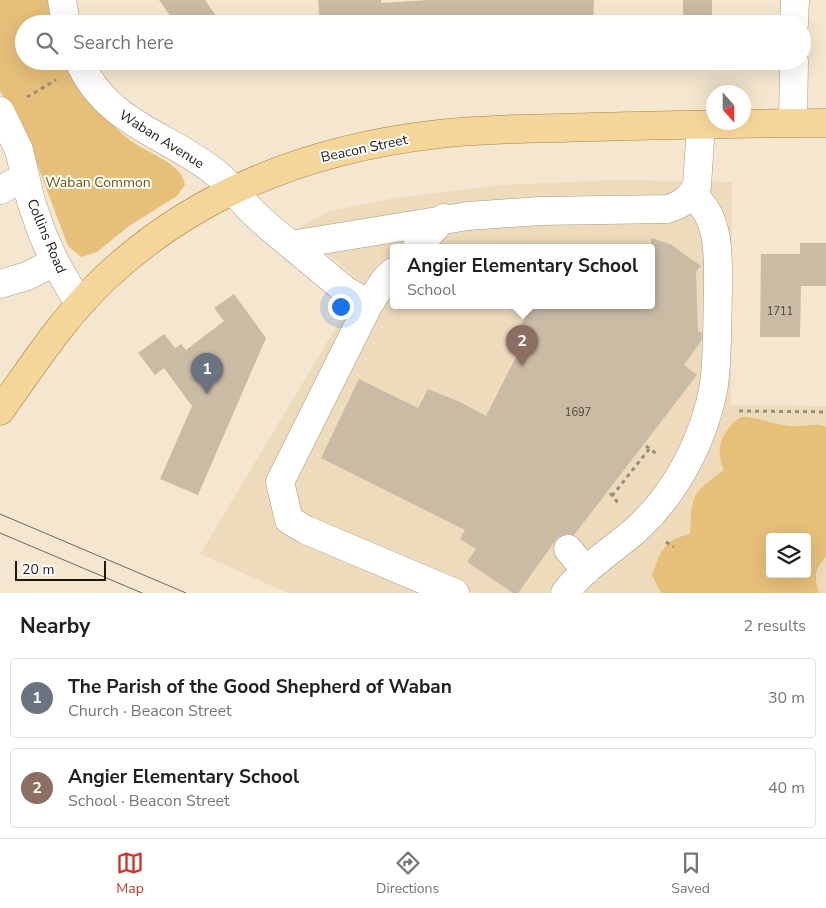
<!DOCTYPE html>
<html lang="en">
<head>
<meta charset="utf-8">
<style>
	:root { --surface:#fff; --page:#f2f2f2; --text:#202124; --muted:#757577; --line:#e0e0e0; --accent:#d93025 }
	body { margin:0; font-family:"Nunito Sans",sans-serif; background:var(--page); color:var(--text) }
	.controls { position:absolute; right:15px; bottom:15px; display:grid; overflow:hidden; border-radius:5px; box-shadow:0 5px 20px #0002 }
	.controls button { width:45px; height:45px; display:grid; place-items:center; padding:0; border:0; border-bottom:1px solid var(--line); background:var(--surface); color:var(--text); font:25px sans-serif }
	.compass { position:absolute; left:706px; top:85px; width:45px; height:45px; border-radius:50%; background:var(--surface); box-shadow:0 5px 20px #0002; rotate:159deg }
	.scale { position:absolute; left:15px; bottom:12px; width:91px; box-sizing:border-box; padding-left:5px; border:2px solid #1e1911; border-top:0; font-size:14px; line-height:18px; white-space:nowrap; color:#1e1911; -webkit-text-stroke:4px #fff; paint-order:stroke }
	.you { position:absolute; left:340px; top:306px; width:18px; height:18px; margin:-12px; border:4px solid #fff; border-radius:50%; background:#1a73e8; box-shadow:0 0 0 8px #1a73e833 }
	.badge { display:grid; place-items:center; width:32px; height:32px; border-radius:50%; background:var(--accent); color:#fff; font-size:16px; font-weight:700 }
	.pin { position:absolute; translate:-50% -41px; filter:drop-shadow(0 1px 2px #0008) }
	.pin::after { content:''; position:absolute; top:26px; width:18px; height:15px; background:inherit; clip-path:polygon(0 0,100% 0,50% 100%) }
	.popup { position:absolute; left:390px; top:244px; width:265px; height:65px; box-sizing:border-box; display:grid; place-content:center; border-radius:5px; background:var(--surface); filter:drop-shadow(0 1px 4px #0005); font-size:16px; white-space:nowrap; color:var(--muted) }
	.popup b { font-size:19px; color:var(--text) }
	.popup::after { content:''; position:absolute; left:50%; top:100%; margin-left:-10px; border:10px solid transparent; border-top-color:var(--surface) }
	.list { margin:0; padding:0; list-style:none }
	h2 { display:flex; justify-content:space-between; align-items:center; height:65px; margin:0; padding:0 20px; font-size:21px }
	h2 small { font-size:16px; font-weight:400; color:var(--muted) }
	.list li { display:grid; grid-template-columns:32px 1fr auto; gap:15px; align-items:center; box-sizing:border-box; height:80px; margin:0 10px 10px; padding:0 10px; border:1px solid var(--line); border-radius:5px }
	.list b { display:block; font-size:19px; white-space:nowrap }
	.list p { margin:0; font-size:16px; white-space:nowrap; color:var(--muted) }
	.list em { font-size:16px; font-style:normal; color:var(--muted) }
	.icon { flex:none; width:28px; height:28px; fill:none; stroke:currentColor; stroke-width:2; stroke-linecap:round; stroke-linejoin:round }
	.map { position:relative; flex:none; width:826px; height:593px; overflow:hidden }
	.search { position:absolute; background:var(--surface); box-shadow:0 5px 20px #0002; left:15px; right:15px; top:15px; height:55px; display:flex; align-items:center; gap:12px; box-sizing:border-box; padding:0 18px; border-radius:28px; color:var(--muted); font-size:19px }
	.sheet { height:245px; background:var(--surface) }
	nav { display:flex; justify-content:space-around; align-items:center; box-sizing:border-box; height:70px; border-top:1px solid var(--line); background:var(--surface); font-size:14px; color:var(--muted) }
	nav a { display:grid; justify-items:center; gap:2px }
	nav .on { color:var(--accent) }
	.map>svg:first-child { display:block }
	.built { fill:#eddbbc; fill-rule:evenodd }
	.green { fill:#e6bf79; fill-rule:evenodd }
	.building { fill:#c9bba4 }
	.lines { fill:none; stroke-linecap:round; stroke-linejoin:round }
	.minor-casing { stroke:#a69982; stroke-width:29 }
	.major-casing { stroke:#a5823e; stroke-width:29 }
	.path { stroke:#998f7e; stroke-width:3; stroke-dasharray:4 4; stroke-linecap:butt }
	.minor { stroke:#fff; stroke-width:28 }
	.major { stroke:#f4d69a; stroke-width:28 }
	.tram { stroke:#6e6658; stroke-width:1 }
	.labels { text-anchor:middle; stroke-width:4; stroke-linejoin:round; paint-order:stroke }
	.number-label { font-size:11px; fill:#494236 }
	.street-label { font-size:14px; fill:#1e1911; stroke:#fff }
	.park-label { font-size:14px; fill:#725101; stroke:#fff }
</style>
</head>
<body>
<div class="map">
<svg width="826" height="593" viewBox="0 0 826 593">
	<rect width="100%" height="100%" fill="#f5e7cf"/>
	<path class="built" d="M 613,180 L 732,182 L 731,405 L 826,406 L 826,593 L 288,593 L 200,554 L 336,327 L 367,288 L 298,228 L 330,211 L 395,198 L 501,185 ZM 393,247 L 651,247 L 651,305 L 393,305 ZM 770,537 L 807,537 L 807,574 L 770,574 Z"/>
	<path class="green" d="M 0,0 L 51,0 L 55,24 L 24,24 L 24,61 L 67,61 C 87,93 104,123 136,144 C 152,155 182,164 185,185 L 177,196 L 129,226 L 97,252 L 81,257 L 68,246 L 22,124 L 0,91 Z
		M 741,417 C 762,417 774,426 795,426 C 806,427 816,422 826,427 L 826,557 C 814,569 814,577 819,593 L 661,593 L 652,575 C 661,551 664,540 690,534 C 692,494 691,494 724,470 C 714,449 722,430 741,417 ZM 770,537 L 807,537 L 807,574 L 770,574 Z"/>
	<path class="building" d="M 159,0 L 205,0 L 218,19 L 212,24 L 176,24 Z
		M 318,0 L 381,0 L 381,3 L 428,0 L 594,0 L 593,24 L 320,24 Z
		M 683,0 L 712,0 L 712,24 L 683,24 Z
		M 651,238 L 670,244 L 701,266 L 696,272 L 698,331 L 702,333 L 701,341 L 684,365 L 697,375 L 574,535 L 566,534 L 558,537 L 518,593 L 513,593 L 467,562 L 476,549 L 460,539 L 465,530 L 321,458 L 359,379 L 418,408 L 428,389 L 460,402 L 486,416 L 523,343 L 515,336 L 531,305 L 651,305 Z
		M 800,243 L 826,243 L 826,286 L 801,286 L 800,337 L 760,337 L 761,254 L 800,254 Z
		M 234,294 L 266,338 L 198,495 L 160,479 L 192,406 L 164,368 L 155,375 L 138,353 L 164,334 L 175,348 L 181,344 L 186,350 L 224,321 L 214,308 Z"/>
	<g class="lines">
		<defs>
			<path id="minor" d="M 62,0 L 66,24
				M 794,24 L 795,0
				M 79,61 C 107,124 167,134 216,173 C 229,183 237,196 248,207 C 261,221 276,233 291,245 L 468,216 L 540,211 L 667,209 C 681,205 690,199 697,186 L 701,125
				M 0,111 L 19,150 L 31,201 L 42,233 L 55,262 L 79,304
				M 793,123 L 794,61
				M 0,190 L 25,177
				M 291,245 L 345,290 L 369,304 L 384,281 L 393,272
				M 417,247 L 444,218
				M 0,284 L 27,276 L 55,262
				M 369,304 L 280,482 L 289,520 L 306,530 L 455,593
				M 568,549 L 586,571
				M 565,593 C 585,566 615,549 639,527 C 678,490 705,437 714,385 C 718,353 717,321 718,290 C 718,257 721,217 692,195"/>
			<path id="major" d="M 0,411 C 33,365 63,318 104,279 C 197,191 313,148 439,134 C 490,128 542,129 593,127 C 671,125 748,123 826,123"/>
		</defs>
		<use href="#minor" class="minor-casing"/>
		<use href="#major" class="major-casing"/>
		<path class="path" d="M 27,97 L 56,80
			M 739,411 L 826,412
			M 646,446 L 658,455
			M 610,493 L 619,504
			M 612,496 L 650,448
			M 666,542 L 674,547"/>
		<use href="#minor" class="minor"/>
		<use href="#major" class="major"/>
		<path class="tram" d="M 0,514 L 186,593
			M 0,533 L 142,593"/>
	</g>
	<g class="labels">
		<g class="number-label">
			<text x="780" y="315">1711</text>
			<text x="578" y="416">1697</text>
		</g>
		<g class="street-label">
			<text transform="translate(162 139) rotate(32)" y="5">Waban Avenue</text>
			<text transform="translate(364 148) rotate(-12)" y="5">Beacon Street</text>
			<text transform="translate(47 236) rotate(67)" y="5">Collins Road</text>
		</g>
		<g class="park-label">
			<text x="98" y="187">Waban Common</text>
		</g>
	</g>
</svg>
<div class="controls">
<button><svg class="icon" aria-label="layers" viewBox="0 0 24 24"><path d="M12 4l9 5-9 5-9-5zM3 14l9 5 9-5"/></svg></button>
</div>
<svg class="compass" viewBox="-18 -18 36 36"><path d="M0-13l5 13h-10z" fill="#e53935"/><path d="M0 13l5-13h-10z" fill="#757577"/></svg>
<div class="scale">20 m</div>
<div class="you"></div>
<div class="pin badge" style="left:207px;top:394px;background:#6b7280">1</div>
<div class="pin badge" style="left:522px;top:366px;background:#8d6e63">2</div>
<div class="popup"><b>Angier Elementary School</b>School</div>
<div class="search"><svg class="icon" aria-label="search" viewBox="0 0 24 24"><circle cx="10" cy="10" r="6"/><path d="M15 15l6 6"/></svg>Search here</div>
</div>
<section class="sheet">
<h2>Nearby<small>2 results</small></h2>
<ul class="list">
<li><span class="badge" style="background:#6b7280">1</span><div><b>The Parish of the Good Shepherd of Waban</b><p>Church · Beacon Street</p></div><em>30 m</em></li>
<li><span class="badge" style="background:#8d6e63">2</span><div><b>Angier Elementary School</b><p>School · Beacon Street</p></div><em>40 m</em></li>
</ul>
</section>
<nav>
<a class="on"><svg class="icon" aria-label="map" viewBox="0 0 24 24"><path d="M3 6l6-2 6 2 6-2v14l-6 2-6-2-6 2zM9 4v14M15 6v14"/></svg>Map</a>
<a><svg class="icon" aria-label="directions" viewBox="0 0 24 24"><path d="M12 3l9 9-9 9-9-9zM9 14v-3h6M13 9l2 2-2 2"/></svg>Directions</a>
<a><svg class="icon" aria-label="saved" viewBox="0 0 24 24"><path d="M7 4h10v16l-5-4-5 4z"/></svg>Saved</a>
</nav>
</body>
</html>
